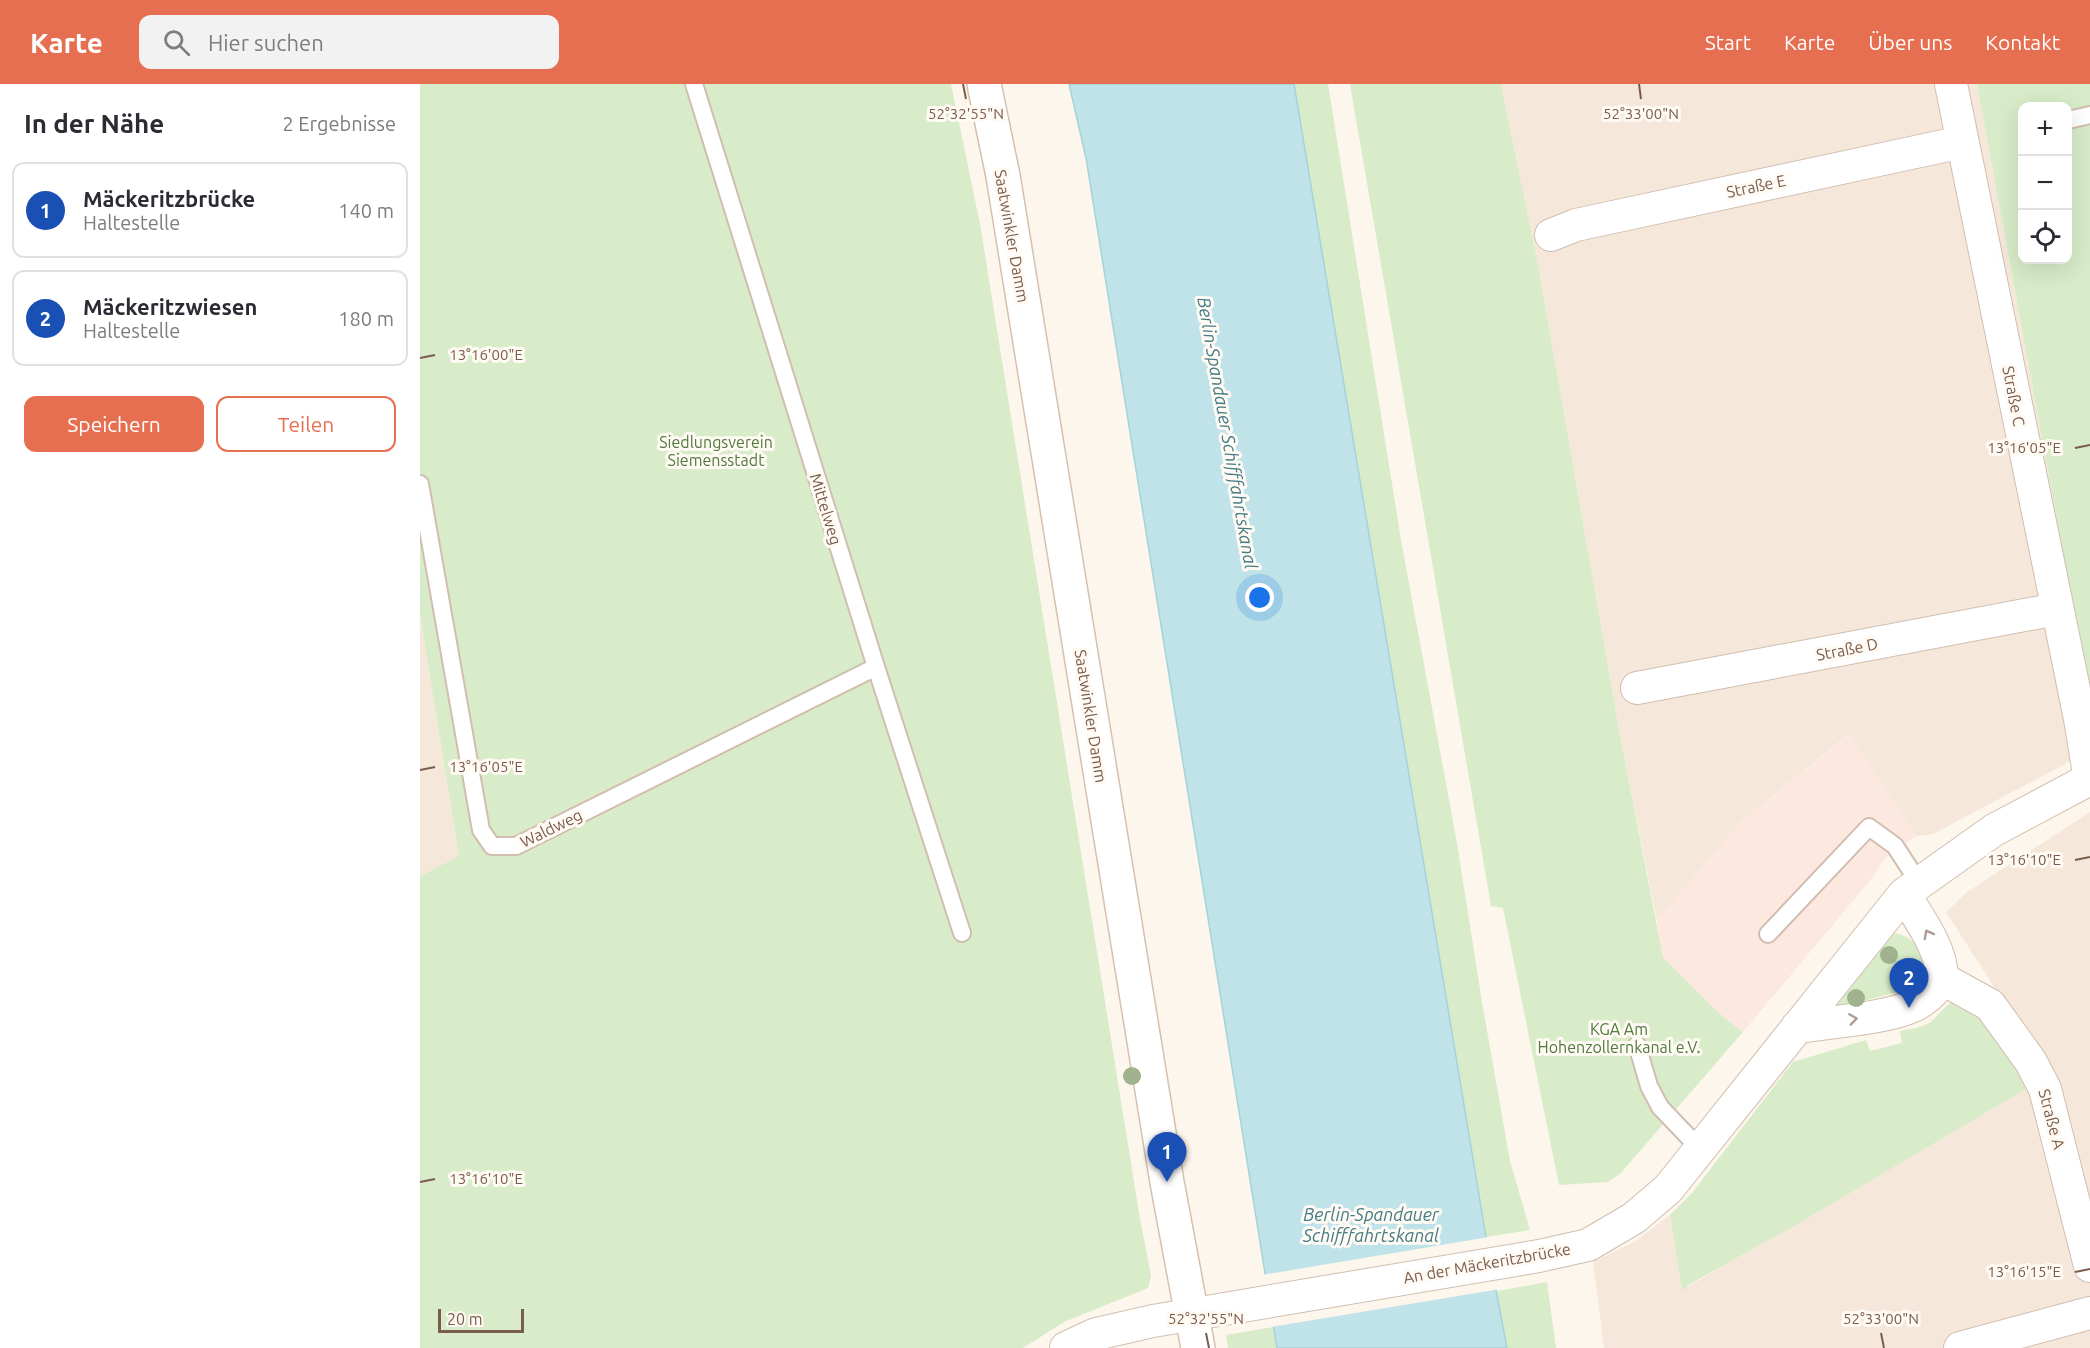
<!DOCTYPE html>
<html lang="de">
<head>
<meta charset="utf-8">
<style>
	:root { --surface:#fff; --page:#f2f2f3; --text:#2b2b33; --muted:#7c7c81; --line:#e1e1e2; --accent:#e76f51 }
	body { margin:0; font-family:Ubuntu,sans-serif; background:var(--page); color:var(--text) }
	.controls { position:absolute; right:18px; top:18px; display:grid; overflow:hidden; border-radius:12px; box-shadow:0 6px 24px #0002 }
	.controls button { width:54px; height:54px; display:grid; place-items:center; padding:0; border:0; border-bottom:2px solid var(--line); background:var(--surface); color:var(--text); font:30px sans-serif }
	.scale { position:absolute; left:18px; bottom:15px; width:86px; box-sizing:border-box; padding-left:6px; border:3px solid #7a5c4d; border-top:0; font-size:16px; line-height:21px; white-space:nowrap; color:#7a5c4d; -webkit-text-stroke:4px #fffaf3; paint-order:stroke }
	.you { position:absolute; left:840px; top:514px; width:21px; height:21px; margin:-15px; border:4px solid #fff; border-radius:50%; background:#1a73e8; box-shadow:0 0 0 9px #1a73e833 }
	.badge { display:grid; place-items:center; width:39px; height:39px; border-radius:50%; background:var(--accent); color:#fff; font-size:20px; font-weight:700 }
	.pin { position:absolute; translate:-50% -50px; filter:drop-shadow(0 2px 3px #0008) }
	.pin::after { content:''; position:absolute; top:32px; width:21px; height:18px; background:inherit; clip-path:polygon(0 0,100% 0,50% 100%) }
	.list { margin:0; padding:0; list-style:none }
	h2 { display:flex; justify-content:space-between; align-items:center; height:78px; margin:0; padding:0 24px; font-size:26px }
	h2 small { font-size:20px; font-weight:400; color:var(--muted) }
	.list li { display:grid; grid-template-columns:39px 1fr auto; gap:18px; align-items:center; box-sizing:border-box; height:96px; margin:0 12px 12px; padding:0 12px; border:2px solid var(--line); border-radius:12px }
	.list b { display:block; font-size:22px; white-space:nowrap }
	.list p { margin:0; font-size:20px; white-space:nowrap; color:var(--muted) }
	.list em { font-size:20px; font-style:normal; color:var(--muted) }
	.actions { display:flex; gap:12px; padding:18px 24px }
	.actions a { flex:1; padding:14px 0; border:2px solid var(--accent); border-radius:12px; text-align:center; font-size:21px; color:var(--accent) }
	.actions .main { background:var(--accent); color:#fff }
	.icon { flex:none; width:33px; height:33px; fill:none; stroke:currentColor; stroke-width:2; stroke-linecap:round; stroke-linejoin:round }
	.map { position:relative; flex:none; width:1670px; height:1264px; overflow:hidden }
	header { display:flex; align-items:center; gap:36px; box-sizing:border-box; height:84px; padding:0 30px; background:var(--accent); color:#fff }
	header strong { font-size:28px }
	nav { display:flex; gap:33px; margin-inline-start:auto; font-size:21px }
	.search { width:420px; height:54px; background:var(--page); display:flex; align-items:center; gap:15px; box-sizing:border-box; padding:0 21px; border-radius:12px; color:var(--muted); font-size:22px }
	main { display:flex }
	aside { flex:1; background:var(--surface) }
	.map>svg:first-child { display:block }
	.residential { fill:#f5e8da }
	.commercial { fill:#fde8e0 }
	.green { fill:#d8ecc9; fill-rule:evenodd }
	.water { fill:#bfe3e8; stroke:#a5d3da; stroke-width:1.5 }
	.pier { fill:#fdf6ec }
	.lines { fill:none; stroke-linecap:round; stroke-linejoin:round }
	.service-casing { stroke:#d1beb0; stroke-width:20 }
	.minor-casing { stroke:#d1beb0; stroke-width:34 }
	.secondary-casing { stroke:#d6c0b0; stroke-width:36 }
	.service { stroke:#fff; stroke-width:16 }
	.minor { stroke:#fff; stroke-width:32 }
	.secondary { stroke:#fff; stroke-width:33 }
	.tree { fill:#a0b28e }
	.oneway { stroke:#af9d94 }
	.ticks { fill:none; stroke:#7a5c4d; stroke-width:2 }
	.labels { text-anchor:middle; stroke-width:6; stroke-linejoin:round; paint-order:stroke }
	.street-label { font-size:16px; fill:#7a5c4d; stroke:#fffaf3 }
	.park-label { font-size:16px; fill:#537a41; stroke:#fffaf3 }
	.water-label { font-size:18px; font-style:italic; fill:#437c86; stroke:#fffaf3 }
	.ticks-label { font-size:15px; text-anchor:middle; fill:#7a5c4d; stroke:#fffaf3; stroke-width:6; stroke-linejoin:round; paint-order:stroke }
</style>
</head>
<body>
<header>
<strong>Karte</strong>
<div class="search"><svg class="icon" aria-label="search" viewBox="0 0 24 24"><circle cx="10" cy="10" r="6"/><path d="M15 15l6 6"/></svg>Hier suchen</div>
<nav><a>Start</a><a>Karte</a><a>Über uns</a><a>Kontakt</a></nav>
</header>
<main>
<aside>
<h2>In der Nähe<small>2 Ergebnisse</small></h2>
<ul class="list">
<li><span class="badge" style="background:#1a4fb4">1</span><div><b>Mäckeritzbrücke</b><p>Haltestelle</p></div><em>140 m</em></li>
<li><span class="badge" style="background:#1a4fb4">2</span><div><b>Mäckeritzwiesen</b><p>Haltestelle</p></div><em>180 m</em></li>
</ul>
<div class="actions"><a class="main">Speichern</a><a>Teilen</a></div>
</aside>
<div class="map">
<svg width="1670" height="1264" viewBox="0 0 1670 1264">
	<rect width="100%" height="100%" fill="#fdf6ec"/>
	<path class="residential" d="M 1081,0 L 1557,0 L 1670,616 L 1670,667 L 1513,750 L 1496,752 L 1428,651 L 1321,738 L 1237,837 L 1201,657 L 1119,186 Z
		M 0,531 L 39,772 L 0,792 Z
		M 1670,728 L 1670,1264 L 1184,1264 L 1173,1178 L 1214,1158 L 1250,1131 L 1262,1206 L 1609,1003 L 1607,954 L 1526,828 L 1547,808 Z"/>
	<path class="commercial" d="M 1429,651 L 1496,752 L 1465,774 L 1453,793 L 1323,948 L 1299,929 L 1243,873 L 1237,837 L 1321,738 Z"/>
	<path class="green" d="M 0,0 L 531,0 L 560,140 L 719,1129 L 731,1192 L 728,1204 L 644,1238 L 603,1264 L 0,1264 L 0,792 L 39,772 L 0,531 Z
		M 874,0 L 908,0 L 981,456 L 1037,759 L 1062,918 L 1090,1077 L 1110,1146 L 1066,1153 Z
		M 930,0 L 1081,0 L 1119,186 L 1201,657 L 1243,873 L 1299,929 L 1323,948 L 1200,1090 L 1188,1098 L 1139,1101 L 1083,824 L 1071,822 Z
		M 1557,0 L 1670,0 L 1670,616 ZM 1602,22 L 1648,22 L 1648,176 L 1602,176 Z
		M 1473,849 C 1487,851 1496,857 1501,870 C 1515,900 1484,907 1462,912 C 1448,916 1434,919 1421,923 L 1417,921 Z
		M 1536,917 L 1564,934 L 1609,1003 L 1374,1142 L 1270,1200 L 1262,1207 L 1250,1131 L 1272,1109 L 1373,978 L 1446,956 L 1450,967 L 1482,959 L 1480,947 C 1489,945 1501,944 1509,939 C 1518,933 1526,919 1536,917 Z
		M 1127,1198 L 1136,1264 L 1087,1264 L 1077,1207 Z
		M 854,1243 L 857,1264 L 808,1264 L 806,1251 Z"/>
	<path class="water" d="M 649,0 L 874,0 L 1066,1153 L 1087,1264 L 857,1264 L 666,74 Z"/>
	<path class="pier" d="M 1069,1153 L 1080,1205 L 851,1243 L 842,1191 Z"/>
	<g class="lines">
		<defs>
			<path id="service" d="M 274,0 L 456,583 L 542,849
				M 1648,36 L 1670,31
				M 0,400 L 61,746 L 72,762 L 96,762 L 456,583
				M 1348,850 L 1449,743 L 1475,762 L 1499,799
				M 1217,961 L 1229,1002 L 1240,1023 L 1280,1065"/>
			<path id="minor" d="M 1531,0 L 1660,635 L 1670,696
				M 1131,151 L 1156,141 L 1542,58
				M 1217,604 L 1637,525
				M 1521,894 L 1570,921 L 1611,978 L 1625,1005 L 1670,1182
				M 1377,943 C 1409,938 1459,935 1488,924 C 1500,920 1518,907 1521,894 C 1525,869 1496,830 1484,810
				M 646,1264 L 676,1250 L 733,1237 L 1119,1172 L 1168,1161 L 1214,1134 L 1248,1105 L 1484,810 L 1574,746 L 1670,695
				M 1540,1264 L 1670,1229"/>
			<path id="secondary" d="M 564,0 L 583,92 L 747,1098 L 778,1264"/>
		</defs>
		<use href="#service" class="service-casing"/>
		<use href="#minor" class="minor-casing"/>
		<use href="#secondary" class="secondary-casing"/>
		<use href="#service" class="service"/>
		<use href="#minor" class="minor"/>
		<use href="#secondary" class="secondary"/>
	</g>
	<g class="tree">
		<circle cx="1469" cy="871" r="9"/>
		<circle cx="1436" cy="914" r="9"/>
		<circle cx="712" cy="992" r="9"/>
	</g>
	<defs><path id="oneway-chevron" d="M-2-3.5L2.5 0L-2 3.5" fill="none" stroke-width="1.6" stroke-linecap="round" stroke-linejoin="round" transform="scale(1.5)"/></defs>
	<g class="oneway">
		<use href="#oneway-chevron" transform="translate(1508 850) rotate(-118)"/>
		<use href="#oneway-chevron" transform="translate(1433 935) rotate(-8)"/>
	</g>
	<path class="ticks" d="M 543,0 L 546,15M 1219,0 L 1221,15M 0,274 L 15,271M 1655,364 L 1670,361M 0,686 L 15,683M 1655,776 L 1670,773M 0,1098 L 15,1095M 1655,1188 L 1670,1185M 786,1249 L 789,1264M 1461,1249 L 1464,1264"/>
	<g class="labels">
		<g class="street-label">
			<text transform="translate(1336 102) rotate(-12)" y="6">Straße E</text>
			<text transform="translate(592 152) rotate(80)" y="6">Saatwinkler Damm</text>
			<text transform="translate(1594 312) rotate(79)" y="6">Straße C</text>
			<text transform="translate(406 425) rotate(73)" y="6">Mittelweg</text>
			<text transform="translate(1427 565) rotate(-11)" y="6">Straße D</text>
			<text transform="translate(671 632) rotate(81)" y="6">Saatwinkler Damm</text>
			<text transform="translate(131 744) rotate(-26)" y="6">Waldweg</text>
			<text transform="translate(1632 1035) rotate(75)" y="6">Straße A</text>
			<text transform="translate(1067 1179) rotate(-10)" y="6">An der Mäckeritzbrücke</text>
		</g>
		<g class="park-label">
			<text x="296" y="364">Siedlungsverein<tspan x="296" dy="18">Siemensstadt</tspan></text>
			<text x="1199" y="951">KGA Am<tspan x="1199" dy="18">Hohenzollernkanal e.V.</tspan></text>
		</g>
		<g class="water-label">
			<text transform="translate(807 349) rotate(80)" y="6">Berlin-Spandauer Schifffahrtskanal</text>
			<text x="951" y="1137">Berlin-Spandauer<tspan x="951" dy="21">Schifffahrtskanal</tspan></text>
		</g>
	</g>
	<g class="ticks-label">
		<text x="546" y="35">52°32'55"N</text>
		<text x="1221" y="35">52°33'00"N</text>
		<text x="66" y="276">13°16'00"E</text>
		<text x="1604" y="369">13°16'05"E</text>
		<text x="66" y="688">13°16'05"E</text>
		<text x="1604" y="781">13°16'10"E</text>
		<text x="66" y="1100">13°16'10"E</text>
		<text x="1604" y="1193">13°16'15"E</text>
		<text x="786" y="1240">52°32'55"N</text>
		<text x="1461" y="1240">52°33'00"N</text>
	</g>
</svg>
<div class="controls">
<button>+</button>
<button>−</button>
<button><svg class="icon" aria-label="locate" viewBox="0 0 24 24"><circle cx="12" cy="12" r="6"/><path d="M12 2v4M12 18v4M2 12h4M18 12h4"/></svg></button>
</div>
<div class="scale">20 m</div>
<div class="you"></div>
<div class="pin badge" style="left:747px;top:1098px;background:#1a4fb4">1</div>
<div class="pin badge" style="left:1489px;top:924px;background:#1a4fb4">2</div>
</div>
</main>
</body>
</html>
